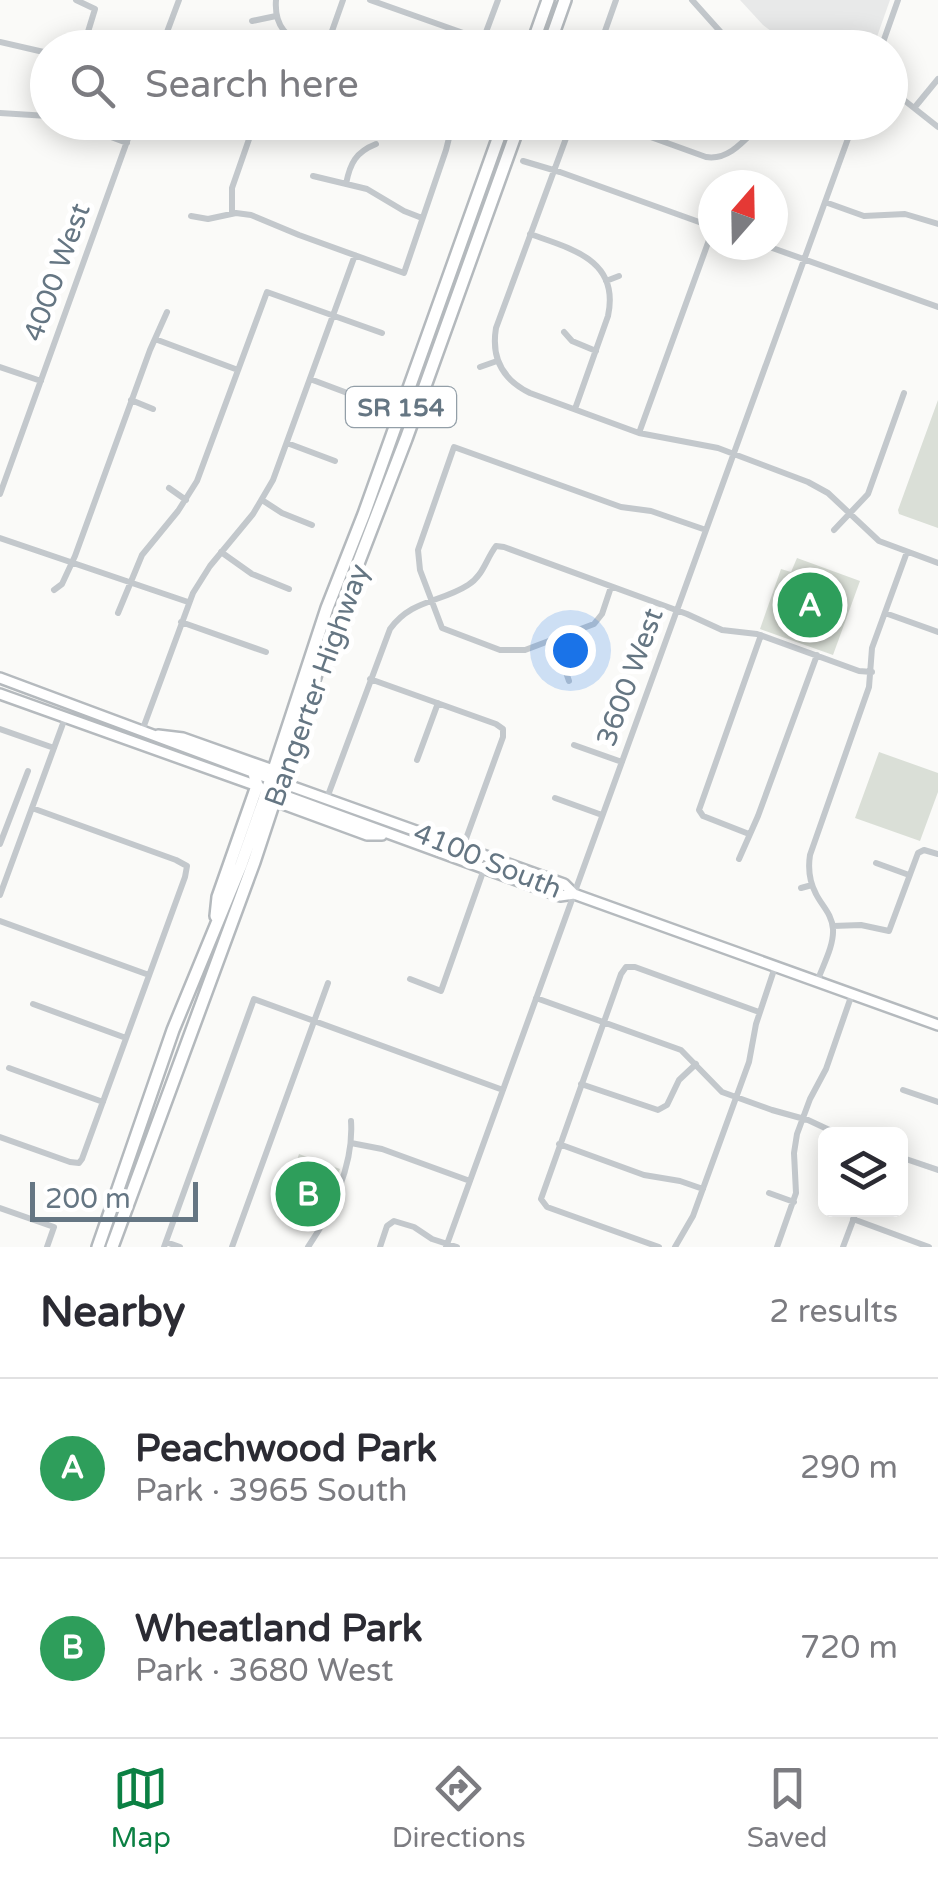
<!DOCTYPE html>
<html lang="en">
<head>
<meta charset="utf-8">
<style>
	:root { --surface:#fff; --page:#f7f7f7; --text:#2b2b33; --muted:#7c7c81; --line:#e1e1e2; --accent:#0b8043 }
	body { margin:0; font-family:"Varela Round",sans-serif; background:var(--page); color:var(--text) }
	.controls { position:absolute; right:30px; bottom:30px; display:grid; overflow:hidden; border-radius:15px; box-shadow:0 5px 25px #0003 }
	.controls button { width:90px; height:90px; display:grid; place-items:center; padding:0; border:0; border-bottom:2px solid var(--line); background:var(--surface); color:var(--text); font:50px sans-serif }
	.compass { position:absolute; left:698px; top:170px; width:90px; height:90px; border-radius:50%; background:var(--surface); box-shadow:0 5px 25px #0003; rotate:20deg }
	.scale { position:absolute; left:30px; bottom:25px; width:168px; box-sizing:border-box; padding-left:10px; border:5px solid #657683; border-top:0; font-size:28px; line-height:35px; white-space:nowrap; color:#657683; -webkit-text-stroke:8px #fff; paint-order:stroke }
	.you { position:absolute; left:570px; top:650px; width:35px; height:35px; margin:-25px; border:8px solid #fff; border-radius:50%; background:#1a73e8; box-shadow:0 0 0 15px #1a73e833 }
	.badge { display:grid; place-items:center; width:65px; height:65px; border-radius:50%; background:var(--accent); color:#fff; font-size:32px; font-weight:700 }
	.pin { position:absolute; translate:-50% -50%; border:5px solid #fff; box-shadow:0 2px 10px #0006 }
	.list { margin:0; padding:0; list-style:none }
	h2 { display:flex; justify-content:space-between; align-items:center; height:130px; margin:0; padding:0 40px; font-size:42px }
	h2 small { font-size:32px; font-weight:400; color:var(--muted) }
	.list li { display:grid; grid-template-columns:65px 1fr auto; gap:30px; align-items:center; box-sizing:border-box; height:180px; padding:0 40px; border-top:2px solid var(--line) }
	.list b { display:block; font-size:38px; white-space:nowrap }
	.list p { margin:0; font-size:32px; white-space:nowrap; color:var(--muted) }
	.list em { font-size:32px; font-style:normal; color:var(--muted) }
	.icon { flex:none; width:55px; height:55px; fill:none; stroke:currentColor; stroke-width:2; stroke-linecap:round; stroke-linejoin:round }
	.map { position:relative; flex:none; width:938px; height:1247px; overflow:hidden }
	.search { position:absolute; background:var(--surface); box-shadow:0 5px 25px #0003; left:30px; right:30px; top:30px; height:110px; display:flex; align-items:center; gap:25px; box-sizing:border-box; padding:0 35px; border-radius:55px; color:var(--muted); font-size:38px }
	.sheet { height:490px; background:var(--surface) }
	nav { display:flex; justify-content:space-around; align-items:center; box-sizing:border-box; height:140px; border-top:2px solid var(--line); background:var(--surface); font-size:28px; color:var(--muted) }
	nav a { display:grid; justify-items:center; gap:5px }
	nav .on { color:var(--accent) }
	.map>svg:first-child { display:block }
	.built { fill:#e8e9e9 }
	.green { fill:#dadfd7 }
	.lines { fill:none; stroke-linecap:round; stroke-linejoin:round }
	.major-casing { stroke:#b5babe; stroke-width:14 }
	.highway-casing { stroke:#b4b9bd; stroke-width:16 }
	.minor { stroke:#c3c8cc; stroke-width:6 }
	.major { stroke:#fff; stroke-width:9 }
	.highway { stroke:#fff; stroke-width:11 }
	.labels { text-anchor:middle; stroke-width:10; stroke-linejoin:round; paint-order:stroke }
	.shield { fill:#fff; stroke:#939fa8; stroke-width:2.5 }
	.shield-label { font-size:25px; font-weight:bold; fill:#657683 }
	.street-label { font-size:28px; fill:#657683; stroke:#fff }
</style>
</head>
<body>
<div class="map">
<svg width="938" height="1247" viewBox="0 0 938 1247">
	<rect width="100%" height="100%" fill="#fafaf8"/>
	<path class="built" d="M 740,0 L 890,0 L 873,48 L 792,47 L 763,25 Z"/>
	<path class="green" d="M 938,400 L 938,528 L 899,514 L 898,510 Z
		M 797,558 L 860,581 L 833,655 L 760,629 L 781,569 L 791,572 Z
		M 879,752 L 938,773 L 938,792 L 920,841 L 855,818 Z
		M 299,1154 L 340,1169 L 316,1227 L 280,1211 Z"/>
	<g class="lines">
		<defs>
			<path id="major" d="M 0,678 L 271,779 L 564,884 L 574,894 L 938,1025
				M 0,694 L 260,787
				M 158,735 L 183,738 L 276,771
				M 275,792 L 560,896 L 574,894
				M 269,799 L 367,835 L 382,835"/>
			<path id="highway" d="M 531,48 L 548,0
				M 548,48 L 565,0
				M 216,916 L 218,897 L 257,786 L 254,773
				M 98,1247 L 173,1030 L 241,865 L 264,800 L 327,608 L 364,514 L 504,122
				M 112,1247 L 254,862 L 319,665 L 406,439 L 520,122"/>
		</defs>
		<use href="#major" class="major-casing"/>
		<use href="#highway" class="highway-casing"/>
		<path class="minor" d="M 76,0 L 95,9 L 83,48
			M 276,0 C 274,26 287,39 310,48
			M 370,0 L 483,40
			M 692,0 L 735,48
			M 252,21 L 276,16
			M 0,42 L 48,53
			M 161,48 L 179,0
			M 326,48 L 343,0
			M 480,48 L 498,0
			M 599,48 L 616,0
			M 881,48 L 898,0
			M 890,89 L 938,127
			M 915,107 L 938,79
			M 0,113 L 48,116
			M 71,122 L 127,143
			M 572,122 L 496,328 C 491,358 503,380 530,393 L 639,433 L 718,448 L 808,482 L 828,493 L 879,541 L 938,563
			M 609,122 L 706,157 C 730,161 746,138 763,122
			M 820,122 L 850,133
			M 523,161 L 560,172 L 713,227
			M 313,176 L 367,189 L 404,211 L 422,218
			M 346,184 C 350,163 356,152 376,144
			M 825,202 L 864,216 L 905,214 L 938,224
			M 232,214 L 232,188 L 255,122
			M 191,216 L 208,219 L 236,213 L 251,215 L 299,235 L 404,273 L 446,150 L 453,122
			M 530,234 C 572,249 620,260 608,316 L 575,409
			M 764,245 L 938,307
			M 606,281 L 619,276
			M 564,332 L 572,341 L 596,351
			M 155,339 L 238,370
			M 0,367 L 41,381
			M 480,367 L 497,361
			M 310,379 L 358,397
			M 131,400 L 153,409
			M 639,433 L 713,229
			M 287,443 L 335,461
			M 169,488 L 186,500
			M 0,494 L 134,122
			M 262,500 L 282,513 L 312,525
			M 834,530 L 868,494 L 904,393
			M 0,538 L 188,602
			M 221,552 L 252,574 L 289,589
			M 611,587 L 602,614 L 594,624 L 525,650 L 500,650 L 442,628 L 420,570 L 418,550 L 454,447 L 621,507 L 651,511 L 706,530
			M 54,590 L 62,584 L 75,556 L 150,350 L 167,312
			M 118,613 L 142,555 L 178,511 L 197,481 L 267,292 L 382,333
			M 885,613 L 938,632
			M 181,622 L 266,652
			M 555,640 L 569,681
			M 370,679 L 496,724 L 503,729 L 503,737 L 463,847
			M 0,729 L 54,748
			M 142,731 L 193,593 L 210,566 L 253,514 L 273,480 L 355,255
			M 574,745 L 622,762
			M 417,760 L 438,703
			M 327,798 L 390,629 C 412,599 440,603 468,585 C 483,576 486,559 496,546 L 504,547 L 687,614 L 722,630 L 757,634 L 859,671 L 872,672
			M 555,798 L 602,815
			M 749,834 L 703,816 L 699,810 L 761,635
			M 0,844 L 28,771
			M 739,859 L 758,816 L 817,655
			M 876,863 L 909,875
			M 801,888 L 812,885
			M 0,895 L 65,718
			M 0,921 L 149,975
			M 833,926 L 861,925 L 889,931 L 918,853 L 924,850 L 938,854
			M 410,979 L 441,991 L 484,869
			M 817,982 C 823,965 834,946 833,929 C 832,914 822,906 816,894 C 809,881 808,868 810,855 L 869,687 L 872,648 L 907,552
			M 536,998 L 681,1050 L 722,1092 L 772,1110 L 808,1120 L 838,1134
			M 33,1004 L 126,1038
			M 9,1068 L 103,1102
			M 581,1084 L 658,1110 L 667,1105 L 679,1080 L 696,1064
			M 903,1090 L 938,1102
			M 0,1137 L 70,1162 L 79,1163 L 82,1159 L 185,877 L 187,866 L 176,860 L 32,808
			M 351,1143 L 382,1149 L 470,1181
			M 559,1144 L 644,1175 L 680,1181 L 703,1189
			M 900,1157 L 938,1170
			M 769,1193 L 794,1202
			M 0,1208 L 54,1227 L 47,1247
			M 853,1219 L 929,1247
			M 166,1242 L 180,1247
			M 164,1247 L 254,999 L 503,1090
			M 232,1247 L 328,983
			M 308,1247 C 332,1212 354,1164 351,1121
			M 380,1247 L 387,1226 L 394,1221 L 414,1227 L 432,1239 L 457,1247
			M 446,1247 L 854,122
			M 659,1247 L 547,1207 L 541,1199 L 621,974 L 626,967 L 635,967 L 759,1012
			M 675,1247 L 693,1216 L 749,1062 L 756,1024 L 775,967
			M 777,1247 L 796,1193 L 794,1153 L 797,1134 L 810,1099 L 826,1069 L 852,994
			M 843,1247 L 857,1210"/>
		<use href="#major" class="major"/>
		<use href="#highway" class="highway"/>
	</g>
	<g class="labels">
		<rect class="shield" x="346" y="387" width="110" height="40" rx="8"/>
		<g class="shield-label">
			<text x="401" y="416">SR 154</text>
		</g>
		<g class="street-label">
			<text transform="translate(56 272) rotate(-70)" y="10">4000 West</text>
			<text transform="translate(629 677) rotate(-70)" y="10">3600 West</text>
			<text transform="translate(316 685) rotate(-70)" y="10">Bangerter Highway</text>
			<text transform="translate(488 860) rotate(22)" y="10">4100 South</text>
		</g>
	</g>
</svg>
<div class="controls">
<button><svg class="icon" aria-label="layers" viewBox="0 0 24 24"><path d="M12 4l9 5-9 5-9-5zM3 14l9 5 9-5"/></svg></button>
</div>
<svg class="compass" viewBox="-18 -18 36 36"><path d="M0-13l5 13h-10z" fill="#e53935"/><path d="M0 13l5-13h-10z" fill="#7c7c81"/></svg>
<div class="scale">200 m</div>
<div class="you"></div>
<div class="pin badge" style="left:810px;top:605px;background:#2e9e5b">A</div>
<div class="pin badge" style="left:308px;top:1194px;background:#2e9e5b">B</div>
<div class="search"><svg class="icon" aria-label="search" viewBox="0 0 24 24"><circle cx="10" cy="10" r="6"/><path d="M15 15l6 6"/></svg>Search here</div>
</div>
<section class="sheet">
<h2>Nearby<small>2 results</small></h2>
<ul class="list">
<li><span class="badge" style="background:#2e9e5b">A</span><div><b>Peachwood Park</b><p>Park · 3965 South</p></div><em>290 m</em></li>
<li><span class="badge" style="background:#2e9e5b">B</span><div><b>Wheatland Park</b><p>Park · 3680 West</p></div><em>720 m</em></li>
</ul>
</section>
<nav>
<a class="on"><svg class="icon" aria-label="map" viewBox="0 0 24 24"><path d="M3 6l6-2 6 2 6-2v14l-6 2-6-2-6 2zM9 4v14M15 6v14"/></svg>Map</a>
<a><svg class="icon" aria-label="directions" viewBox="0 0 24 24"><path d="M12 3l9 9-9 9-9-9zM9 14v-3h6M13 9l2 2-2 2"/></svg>Directions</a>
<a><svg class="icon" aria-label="saved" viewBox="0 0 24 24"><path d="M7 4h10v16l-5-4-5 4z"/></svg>Saved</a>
</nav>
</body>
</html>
